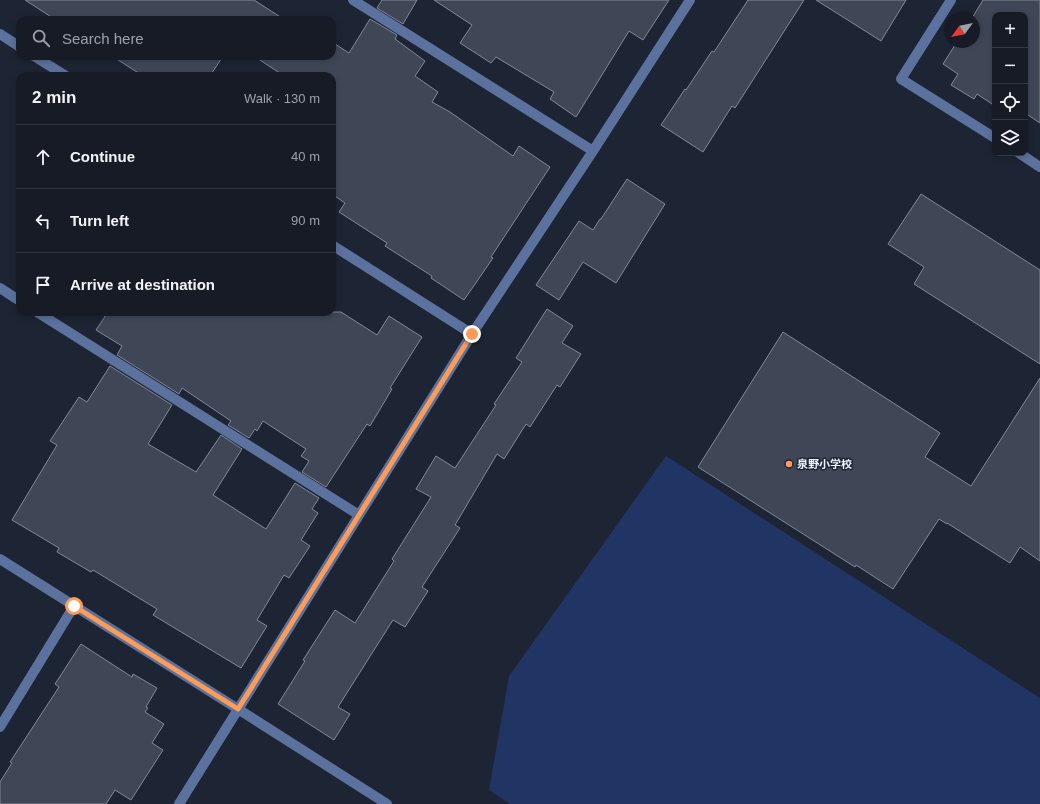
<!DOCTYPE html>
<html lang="en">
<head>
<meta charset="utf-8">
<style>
	:root { --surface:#161b26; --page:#1f242e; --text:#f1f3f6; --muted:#9ea1a7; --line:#353943 }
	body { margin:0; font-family:Helvetica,"Noto Sans JP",sans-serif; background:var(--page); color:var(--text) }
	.controls { position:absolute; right:12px; top:12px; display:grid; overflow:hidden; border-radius:8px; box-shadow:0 2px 6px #0003 }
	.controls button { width:36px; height:36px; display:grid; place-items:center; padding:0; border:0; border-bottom:1px solid var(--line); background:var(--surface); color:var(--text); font:20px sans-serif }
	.compass { position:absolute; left:944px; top:12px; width:36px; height:36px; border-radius:50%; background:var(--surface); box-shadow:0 2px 6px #0003; rotate:237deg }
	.stop { position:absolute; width:12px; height:12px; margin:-9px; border:3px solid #fe9c57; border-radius:50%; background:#fff }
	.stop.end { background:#fe9c57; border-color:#fff; box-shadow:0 1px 4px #0008 }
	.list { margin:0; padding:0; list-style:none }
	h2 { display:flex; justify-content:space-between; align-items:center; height:52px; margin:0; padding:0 16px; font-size:17px }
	h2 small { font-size:13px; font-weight:400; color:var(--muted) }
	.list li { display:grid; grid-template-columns:26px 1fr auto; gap:12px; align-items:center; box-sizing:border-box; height:64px; padding:0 16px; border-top:1px solid var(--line) }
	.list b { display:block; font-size:15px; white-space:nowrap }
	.list em { font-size:13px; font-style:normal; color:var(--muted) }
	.icon { flex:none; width:22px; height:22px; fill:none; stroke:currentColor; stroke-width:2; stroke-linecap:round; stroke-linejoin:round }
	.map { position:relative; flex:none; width:1040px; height:804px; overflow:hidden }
	.search { position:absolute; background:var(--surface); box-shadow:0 2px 6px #0003; left:16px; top:16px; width:320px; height:44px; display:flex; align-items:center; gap:10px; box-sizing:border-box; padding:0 14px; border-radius:12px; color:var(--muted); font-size:15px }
	.panel { position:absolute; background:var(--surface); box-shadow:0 2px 6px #0003; left:16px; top:72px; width:320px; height:244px; border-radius:12px }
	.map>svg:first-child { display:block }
	.green { fill:#203564 }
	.building { fill:#3f4757; stroke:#80899c }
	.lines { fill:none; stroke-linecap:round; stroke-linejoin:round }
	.minor { stroke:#5c729e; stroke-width:10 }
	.route { stroke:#fe9c57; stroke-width:5 }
	.poi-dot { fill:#fe9c57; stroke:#1d2433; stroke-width:1.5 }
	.labels { text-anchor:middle; stroke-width:3; stroke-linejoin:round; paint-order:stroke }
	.poi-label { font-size:11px; font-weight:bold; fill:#edf3fd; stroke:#1d2433; text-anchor:start }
</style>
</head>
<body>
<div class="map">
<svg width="1040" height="804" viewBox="0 0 1040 804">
	<rect width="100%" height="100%" fill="#1d2433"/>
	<path class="green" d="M 666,456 L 1040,698 L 1040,804 L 510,804 L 489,790 L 509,676 Z"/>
	<path class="building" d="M 25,0 L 254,0 L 285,20 L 56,20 Z
		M 382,0 L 417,0 L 403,24 L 377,8 Z
		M 434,0 L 669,0 L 643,40 L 629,31 L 576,117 L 550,99 L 554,92 L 496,57 L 491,63 L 460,43 L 472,25 Z
		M 748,0 L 804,0 L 735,108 L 732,106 L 703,152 L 661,125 L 685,89 L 686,90 L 712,51 L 714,52 Z
		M 816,0 L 906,0 L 881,41 Z
		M 983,0 L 1040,0 L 1040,123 L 1025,113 L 1025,15 L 995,15 L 995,106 L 977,94 L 974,99 L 951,85 L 958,74 L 943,64 L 957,42 L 974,42 L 974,18 L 972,18 Z
		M 370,19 L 397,35 L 395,39 L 425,61 L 415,76 L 438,92 L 432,102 L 450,112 L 513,156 L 519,146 L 550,167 L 491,257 L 493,258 L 464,300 L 431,278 L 432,276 L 385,246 L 387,243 L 339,212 L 345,203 L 332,194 L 332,76 L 284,76 L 254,56 L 332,56 L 332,42 L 349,53 Z
		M 112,56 L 223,56 L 210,76 L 143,76 Z
		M 627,179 L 665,204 L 616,283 L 583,262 L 559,300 L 536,285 L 579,221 L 593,230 L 600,219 L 601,219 Z
		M 921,194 L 1040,270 L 1040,364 L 914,284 L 924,267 L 888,244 Z
		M 547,309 L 573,326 L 562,343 L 581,354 L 560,387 L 557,385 L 530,427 L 526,424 L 504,459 L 497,454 L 455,525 L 460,528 L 422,587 L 428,591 L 405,627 L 393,620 L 338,707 L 350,714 L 334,740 L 278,704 L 305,661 L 303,660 L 335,610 L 355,623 L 394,561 L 392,559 L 431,497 L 416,489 L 436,456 L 455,468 L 496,405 L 494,404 L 522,362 L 516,358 Z
		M 108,312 L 341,312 L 377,335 L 389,316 L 422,337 L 390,388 L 392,389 L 370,426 L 367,424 L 326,487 L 302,472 L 309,461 L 301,456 L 306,449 L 263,421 L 257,431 L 255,429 L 249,438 L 228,425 L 231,421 L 182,388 L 179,394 L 117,355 L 122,346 L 96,330 Z
		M 783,332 L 940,433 L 925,457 L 971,486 L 1040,378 L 1040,561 L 1020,547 L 1010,563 L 947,523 L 947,524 L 939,519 L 893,589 L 856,565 L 855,567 L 698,467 Z
		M 110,366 L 172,405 L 148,444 L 196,472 L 221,435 L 242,449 L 213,495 L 266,529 L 295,483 L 319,498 L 312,509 L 318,513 L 301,540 L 310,546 L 289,578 L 284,575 L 257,620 L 267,626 L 241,668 L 153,615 L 157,609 L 93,570 L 91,572 L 57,552 L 59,548 L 12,520 L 57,445 L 50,441 L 79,397 L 87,402 Z
		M 81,644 L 132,677 L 133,674 L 157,688 L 146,707 L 148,708 L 145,712 L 164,724 L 152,743 L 163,750 L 131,800 L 115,790 L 106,804 L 0,804 L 0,782 L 12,763 L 10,762 L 59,687 L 55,684 Z"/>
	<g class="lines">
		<path class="minor" d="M 353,0 L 593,151
			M 951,0 L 901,79 L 995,138
			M 0,34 L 20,47
			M 34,56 L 66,76
			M 1019,153 L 1040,167
			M 332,245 L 472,334
			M 0,288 L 20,301
			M 37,312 L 359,515
			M 0,559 L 238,709 L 387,804
			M 0,727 L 74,606
			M 179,804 L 472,334 L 593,151 L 690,0"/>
	</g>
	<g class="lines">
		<path class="route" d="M 74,606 L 238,709 L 472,334"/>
	</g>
	<circle class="poi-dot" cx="789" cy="464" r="4"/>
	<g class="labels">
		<g class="poi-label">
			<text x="797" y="468">泉野小学校</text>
		</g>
	</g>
</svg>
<div class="controls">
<button>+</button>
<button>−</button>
<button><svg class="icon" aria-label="locate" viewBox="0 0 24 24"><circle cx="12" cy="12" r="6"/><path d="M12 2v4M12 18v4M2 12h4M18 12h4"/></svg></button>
<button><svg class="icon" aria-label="layers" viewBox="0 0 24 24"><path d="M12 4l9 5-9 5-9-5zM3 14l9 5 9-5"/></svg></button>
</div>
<svg class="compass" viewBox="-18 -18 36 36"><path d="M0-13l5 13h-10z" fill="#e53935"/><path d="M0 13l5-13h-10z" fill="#9ea1a7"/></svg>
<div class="stop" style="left:74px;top:606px"></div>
<div class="stop end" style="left:472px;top:334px"></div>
<div class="search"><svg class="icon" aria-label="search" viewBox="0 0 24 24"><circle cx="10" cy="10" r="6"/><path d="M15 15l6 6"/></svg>Search here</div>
<section class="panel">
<h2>2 min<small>Walk · 130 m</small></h2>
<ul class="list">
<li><svg class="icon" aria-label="ahead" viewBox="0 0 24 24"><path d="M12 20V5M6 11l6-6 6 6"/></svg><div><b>Continue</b></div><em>40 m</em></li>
<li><svg class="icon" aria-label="left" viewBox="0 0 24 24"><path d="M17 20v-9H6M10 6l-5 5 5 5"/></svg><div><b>Turn left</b></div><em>90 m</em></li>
<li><svg class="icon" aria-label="arrive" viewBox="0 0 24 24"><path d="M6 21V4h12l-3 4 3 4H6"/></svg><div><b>Arrive at destination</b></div></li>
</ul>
</section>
</div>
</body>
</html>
